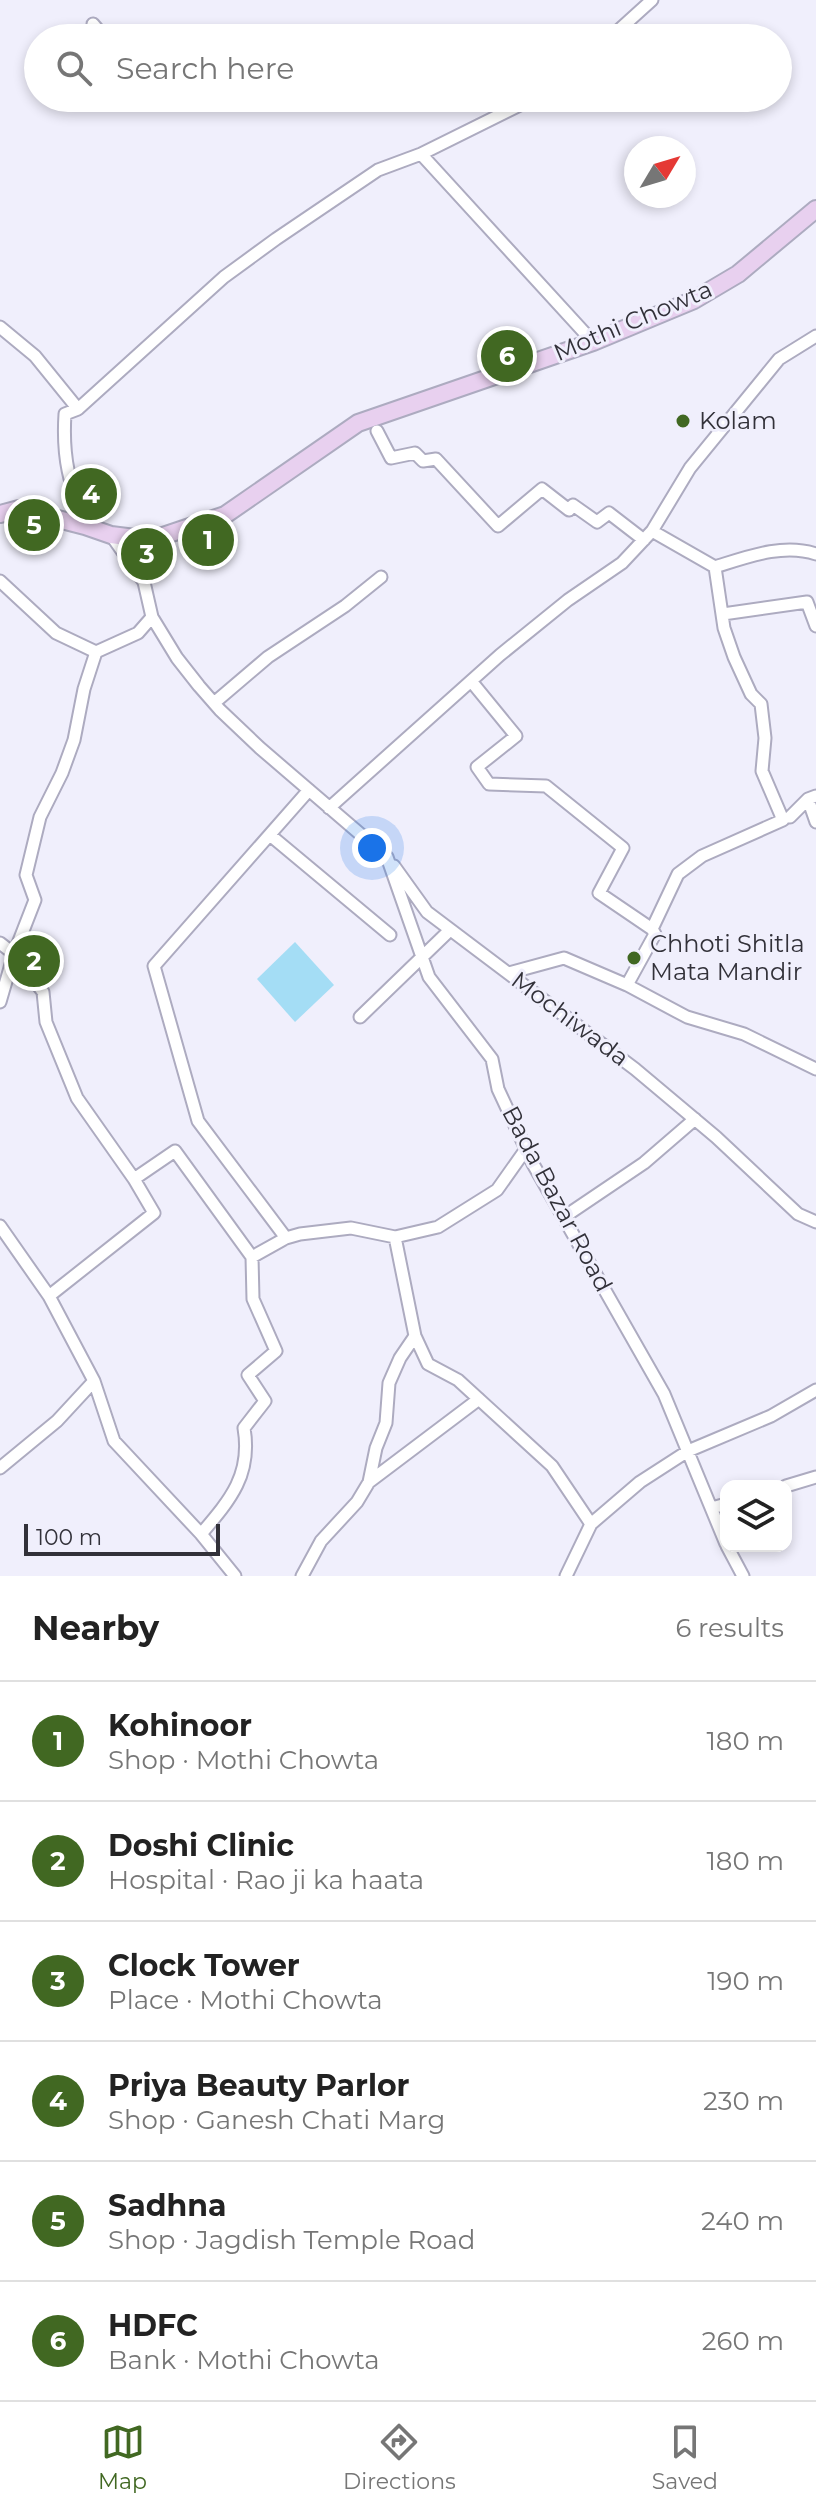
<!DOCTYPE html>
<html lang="en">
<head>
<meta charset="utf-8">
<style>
	:root { --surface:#fff; --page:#f6f6f6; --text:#222; --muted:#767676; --line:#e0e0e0; --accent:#416822 }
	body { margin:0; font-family:Montserrat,sans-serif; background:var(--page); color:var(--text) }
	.controls { position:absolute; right:24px; bottom:24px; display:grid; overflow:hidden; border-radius:16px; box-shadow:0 4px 12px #0003 }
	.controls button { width:72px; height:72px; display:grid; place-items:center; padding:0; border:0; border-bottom:2px solid var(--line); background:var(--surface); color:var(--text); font:40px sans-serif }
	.compass { position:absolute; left:624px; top:136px; width:72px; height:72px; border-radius:50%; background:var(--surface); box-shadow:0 4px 12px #0003; rotate:52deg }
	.scale { position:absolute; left:24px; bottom:20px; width:196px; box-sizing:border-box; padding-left:8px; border:4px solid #323139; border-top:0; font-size:22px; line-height:28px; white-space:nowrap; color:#323139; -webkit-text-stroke:6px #f0effc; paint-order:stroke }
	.you { position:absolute; left:372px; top:848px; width:28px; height:28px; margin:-20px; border:6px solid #fff; border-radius:50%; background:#1a73e8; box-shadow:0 0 0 12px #1a73e833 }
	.badge { display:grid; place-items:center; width:52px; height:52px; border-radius:50%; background:var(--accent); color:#fff; font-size:26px; font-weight:700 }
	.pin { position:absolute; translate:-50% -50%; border:4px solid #fff; box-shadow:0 2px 8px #0006 }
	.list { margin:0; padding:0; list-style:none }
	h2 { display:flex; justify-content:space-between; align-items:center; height:104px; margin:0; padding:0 32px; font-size:34px }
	h2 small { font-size:26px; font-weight:400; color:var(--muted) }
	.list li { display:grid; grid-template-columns:52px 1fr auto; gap:24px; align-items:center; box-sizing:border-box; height:120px; padding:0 32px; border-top:2px solid var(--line) }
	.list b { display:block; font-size:30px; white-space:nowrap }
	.list p { margin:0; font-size:26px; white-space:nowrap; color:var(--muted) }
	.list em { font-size:26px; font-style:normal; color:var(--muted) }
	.icon { flex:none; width:44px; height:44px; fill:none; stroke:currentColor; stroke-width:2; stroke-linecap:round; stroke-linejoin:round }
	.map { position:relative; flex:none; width:816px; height:1576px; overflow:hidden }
	.search { position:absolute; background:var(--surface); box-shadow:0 4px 12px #0003; left:24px; right:24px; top:24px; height:88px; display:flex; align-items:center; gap:20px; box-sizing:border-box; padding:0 28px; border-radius:44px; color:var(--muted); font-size:30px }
	.sheet { height:824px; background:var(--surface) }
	nav { display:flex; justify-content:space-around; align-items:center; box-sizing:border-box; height:112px; border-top:2px solid var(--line); background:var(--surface); font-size:22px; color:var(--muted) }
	nav a { display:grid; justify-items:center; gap:4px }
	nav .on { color:var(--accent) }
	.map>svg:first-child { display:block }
	.water { fill:#a4ddf5 }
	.building { fill:#83b2f6; stroke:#808b9c; stroke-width:2 }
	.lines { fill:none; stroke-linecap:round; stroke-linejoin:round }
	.minor-casing { stroke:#adabc0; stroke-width:15 }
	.secondary-casing { stroke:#adabc0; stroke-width:20 }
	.minor { stroke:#fff; stroke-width:11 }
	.secondary { stroke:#e8d0ef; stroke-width:16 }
	.poi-dot { fill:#416822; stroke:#f0effc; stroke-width:3 }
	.labels { text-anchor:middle; stroke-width:6; stroke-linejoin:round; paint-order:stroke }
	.street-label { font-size:24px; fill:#323139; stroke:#f0effc }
	.poi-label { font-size:24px; fill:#323139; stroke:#f0effc; text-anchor:start }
</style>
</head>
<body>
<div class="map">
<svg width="816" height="1576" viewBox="0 0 816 1576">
	<rect width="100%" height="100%" fill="#f0effc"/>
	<path class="water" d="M 295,942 L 334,985 L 295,1022 L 257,979 Z"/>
	<path class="building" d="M140 554a7 7 0 1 1 14 0a7 7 0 1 1-14 0Z"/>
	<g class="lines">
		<defs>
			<path id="minor" d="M 93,24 L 105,38
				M 610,38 L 652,0
				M 421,154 L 593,342
				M 0,327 L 35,356 L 78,409
				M 377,431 L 391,458 L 415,453 L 423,461 L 436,459 L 498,526 L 542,489 L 569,510 L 573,505 L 597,522 L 609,513 L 644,540
				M 85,526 C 70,483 62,460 65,414 L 78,409 L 224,277 L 276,239 L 378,170 L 421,154 L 534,98
				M 652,531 L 715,567 C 747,557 783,543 816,554
				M 111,535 L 144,582 L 152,617 L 177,658 L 199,686 L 220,710 L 260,748 L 387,857 L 429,977 L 492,1059 L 498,1089 L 533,1164 L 664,1394 L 726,1544
				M 0,581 L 56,633 L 96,652
				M 723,614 L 807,602 L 816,626
				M 471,681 L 516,736 L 477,767 L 489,784 L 546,786 L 623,848 L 599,893 L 652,929
				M 214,703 L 268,657 L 345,606 L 381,577
				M 808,799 L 816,822
				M 329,808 L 500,655 L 568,600 L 622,563 L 652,531 L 690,468 L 779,359 L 816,336
				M 790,817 L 808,799 L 816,796
				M 270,835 L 390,935
				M 394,866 L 427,912 L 635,1069 L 716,1137 L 798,1214 L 816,1222
				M 0,943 L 14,954 L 43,992 L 46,1022 L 77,1098 L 134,1179 L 175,1151 L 252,1257 L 253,1299 L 276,1351 L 248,1375 L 265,1401 L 244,1428 C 252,1475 230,1500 201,1534 L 235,1576
				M 509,973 L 564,958 L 627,985 L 687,1017 L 744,1034 L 816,1069
				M 627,985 L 655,934 L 652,929 L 678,874 L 702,856 L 783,820 L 762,771 L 765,738 L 761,704 L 751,694 L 734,657 L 724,628 L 715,567
				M 0,1002 L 14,954 L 35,900 L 26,875 L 40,817 L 62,773 L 74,740 L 84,689 L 96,652 L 138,633 L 152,617
				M 360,1017 L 450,930
				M 134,1179 L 154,1213 L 49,1296 L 94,1381 L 114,1441 L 201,1534
				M 564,1217 L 644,1163 L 695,1119
				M 0,1226 L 49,1296
				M 395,1237 L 415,1336 L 428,1364 L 458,1380 L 552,1466 L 591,1524
				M 286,1238 L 198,1121 L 154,966 L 309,790
				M 252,1257 L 286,1238 L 300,1234 L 351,1228 L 395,1237 L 438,1227 L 497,1190 L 526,1149
				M 0,1468 L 57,1421 L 94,1381
				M 369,1482 L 479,1399
				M 786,1486 L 816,1477
				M 712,1508 L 726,1504
				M 727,1546 L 743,1576
				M 302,1576 L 321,1541 L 357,1502 L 369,1482 L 376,1448 L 386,1423 L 389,1383 L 400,1358 L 415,1336
				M 566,1576 L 591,1524 L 640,1482 L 688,1451 L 771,1416 L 816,1390"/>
			<path id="secondary" d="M 0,514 L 19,509 L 85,526 L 111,535 L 151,540 L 225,515 L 358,423 L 593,342 L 694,300 L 738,274 L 816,209"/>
		</defs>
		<use href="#minor" class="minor-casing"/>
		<use href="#secondary" class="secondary-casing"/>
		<use href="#minor" class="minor"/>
		<use href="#secondary" class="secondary"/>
	</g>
	<g class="poi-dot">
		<circle cx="683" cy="421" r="8"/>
		<circle cx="634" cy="958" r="8"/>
	</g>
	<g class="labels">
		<g class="street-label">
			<text transform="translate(633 321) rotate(-23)" y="8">Mothi Chowta</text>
			<text transform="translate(570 1019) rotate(37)" y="8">Mochiwada</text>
			<text transform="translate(557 1199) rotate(62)" y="8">Bada Bazar Road</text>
		</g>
		<g class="poi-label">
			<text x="699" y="429">Kolam</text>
			<text x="650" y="952">Chhoti Shitla<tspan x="650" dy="28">Mata Mandir</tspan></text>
		</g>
	</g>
</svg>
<div class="controls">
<button><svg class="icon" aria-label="layers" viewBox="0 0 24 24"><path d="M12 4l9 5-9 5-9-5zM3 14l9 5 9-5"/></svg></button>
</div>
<svg class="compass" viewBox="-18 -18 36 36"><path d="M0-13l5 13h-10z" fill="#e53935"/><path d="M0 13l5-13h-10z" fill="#767676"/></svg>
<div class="scale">100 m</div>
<div class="you"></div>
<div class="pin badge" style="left:208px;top:540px">1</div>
<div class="pin badge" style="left:34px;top:961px">2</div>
<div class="pin badge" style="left:147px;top:554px">3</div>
<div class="pin badge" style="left:91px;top:494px">4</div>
<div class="pin badge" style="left:34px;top:525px">5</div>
<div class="pin badge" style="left:507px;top:356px">6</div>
<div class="search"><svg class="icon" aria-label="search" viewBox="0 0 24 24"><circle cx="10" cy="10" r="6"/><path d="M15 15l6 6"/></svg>Search here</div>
</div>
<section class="sheet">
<h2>Nearby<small>6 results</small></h2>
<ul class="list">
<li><span class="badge">1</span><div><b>Kohinoor</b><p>Shop · Mothi Chowta</p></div><em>180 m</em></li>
<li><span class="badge">2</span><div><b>Doshi Clinic</b><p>Hospital · Rao ji ka haata</p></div><em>180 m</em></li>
<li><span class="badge">3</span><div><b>Clock Tower</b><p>Place · Mothi Chowta</p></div><em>190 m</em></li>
<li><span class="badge">4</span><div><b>Priya Beauty Parlor</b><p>Shop · Ganesh Chati Marg</p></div><em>230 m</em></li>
<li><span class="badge">5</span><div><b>Sadhna</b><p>Shop · Jagdish Temple Road</p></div><em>240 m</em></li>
<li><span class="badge">6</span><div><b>HDFC</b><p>Bank · Mothi Chowta</p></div><em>260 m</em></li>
</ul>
</section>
<nav>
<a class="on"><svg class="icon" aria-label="map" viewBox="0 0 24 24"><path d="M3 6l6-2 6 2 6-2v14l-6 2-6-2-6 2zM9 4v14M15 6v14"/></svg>Map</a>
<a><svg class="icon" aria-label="directions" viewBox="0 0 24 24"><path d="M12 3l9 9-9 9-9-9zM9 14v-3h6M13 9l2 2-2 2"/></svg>Directions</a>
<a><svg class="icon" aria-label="saved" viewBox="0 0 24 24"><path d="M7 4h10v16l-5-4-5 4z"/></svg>Saved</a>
</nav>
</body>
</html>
